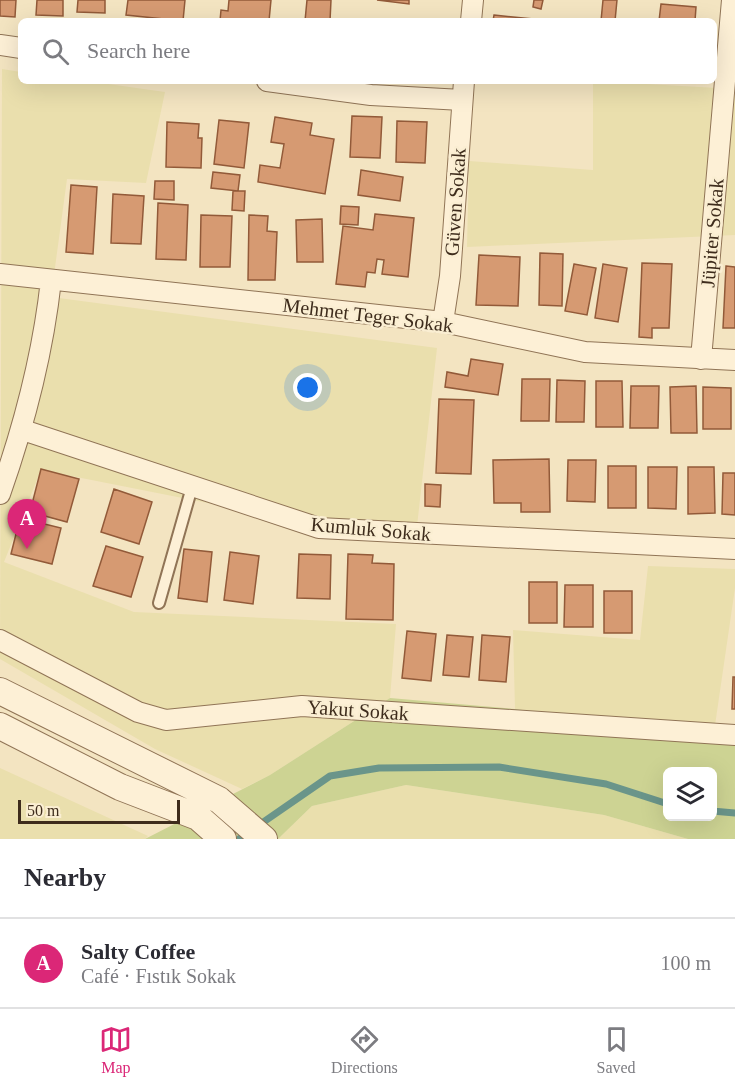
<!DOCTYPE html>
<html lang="en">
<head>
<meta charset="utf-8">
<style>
	:root { --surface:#fff; --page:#f2f2f3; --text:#2b2b33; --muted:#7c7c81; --line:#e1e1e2; --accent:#db2777 }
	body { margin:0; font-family:Georgia,serif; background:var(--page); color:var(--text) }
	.controls { position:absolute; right:18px; bottom:18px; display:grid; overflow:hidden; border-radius:9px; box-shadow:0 6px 24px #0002 }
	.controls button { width:54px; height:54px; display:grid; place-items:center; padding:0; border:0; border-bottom:2px solid var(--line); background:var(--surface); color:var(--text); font:30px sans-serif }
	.scale { position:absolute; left:18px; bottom:15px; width:162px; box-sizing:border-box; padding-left:6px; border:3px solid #3e2c1c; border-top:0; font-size:16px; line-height:21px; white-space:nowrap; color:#3e2c1c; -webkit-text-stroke:4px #faeed2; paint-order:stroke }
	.you { position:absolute; left:308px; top:388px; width:21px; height:21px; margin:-15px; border:4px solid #fff; border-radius:50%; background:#1a73e8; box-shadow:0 0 0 9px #1a73e833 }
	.badge { display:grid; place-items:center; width:39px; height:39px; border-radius:50%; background:var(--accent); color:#fff; font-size:20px; font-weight:700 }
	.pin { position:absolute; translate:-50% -50px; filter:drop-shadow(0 2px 3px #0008) }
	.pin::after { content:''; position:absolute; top:32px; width:21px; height:18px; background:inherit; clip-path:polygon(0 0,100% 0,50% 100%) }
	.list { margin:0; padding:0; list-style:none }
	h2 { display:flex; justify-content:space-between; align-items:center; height:78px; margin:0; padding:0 24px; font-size:26px }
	h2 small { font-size:20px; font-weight:400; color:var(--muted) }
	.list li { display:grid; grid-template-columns:39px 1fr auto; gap:18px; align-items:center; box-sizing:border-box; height:90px; padding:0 24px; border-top:2px solid var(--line) }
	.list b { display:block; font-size:22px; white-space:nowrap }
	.list p { margin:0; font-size:20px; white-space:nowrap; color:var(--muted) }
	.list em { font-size:20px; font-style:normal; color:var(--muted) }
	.icon { flex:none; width:33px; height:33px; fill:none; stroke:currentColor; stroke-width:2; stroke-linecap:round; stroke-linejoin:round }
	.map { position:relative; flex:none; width:735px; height:839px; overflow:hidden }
	.search { position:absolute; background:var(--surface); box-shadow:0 6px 24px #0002; left:18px; right:18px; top:18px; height:66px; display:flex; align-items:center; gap:15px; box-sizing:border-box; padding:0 21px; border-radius:9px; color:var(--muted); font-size:22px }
	.sheet { height:168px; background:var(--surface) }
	nav { display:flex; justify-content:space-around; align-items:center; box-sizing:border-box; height:84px; border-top:2px solid var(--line); background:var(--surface); font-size:16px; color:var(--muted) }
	nav a { display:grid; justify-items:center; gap:3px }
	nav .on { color:var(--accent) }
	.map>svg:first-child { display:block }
	.farmland { fill:#eadfad }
	.green { fill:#cdd393; fill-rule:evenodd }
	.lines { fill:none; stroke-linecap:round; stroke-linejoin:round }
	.stream { stroke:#6a958a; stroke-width:7 }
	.building { fill:#d69a72; stroke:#925a39; stroke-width:1.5 }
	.service-casing { stroke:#907456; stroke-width:14 }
	.minor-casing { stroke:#907456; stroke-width:22 }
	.tertiary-casing { stroke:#907456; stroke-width:28 }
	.service { stroke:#fdf0d6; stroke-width:10 }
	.minor { stroke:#fdf0d6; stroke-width:20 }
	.tertiary { stroke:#fdf0d6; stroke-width:26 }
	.labels { text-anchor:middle; stroke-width:5; stroke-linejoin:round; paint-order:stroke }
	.street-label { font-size:20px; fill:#3e2c1c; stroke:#faeed2 }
</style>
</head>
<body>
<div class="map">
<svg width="735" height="839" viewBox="0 0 735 839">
	<rect width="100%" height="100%" fill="#f3e4c1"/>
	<path class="farmland" d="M 2,69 L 21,72 L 21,81 L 87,81 L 165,92 L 146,183 L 67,179 L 51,297 L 437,348 L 415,544 L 41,470 L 4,562 L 134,612 L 396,624 L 390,698 L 270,775 L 242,789 L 155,749 L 0,659 Z
		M 593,81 L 735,89 L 735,235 L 467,247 L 469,161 L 593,170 Z
		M 648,566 L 735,569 L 735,588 L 713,739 L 515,709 L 513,630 L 640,640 Z
		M 0,768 L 148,836 L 145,839 L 0,839 Z
		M 406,785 L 604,815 L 688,839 L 278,839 L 312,806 Z"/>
	<path class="green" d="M 390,698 L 515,709 L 735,740 L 735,839 L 688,839 L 604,815 L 406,785 L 312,806 L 278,839 L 145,839 L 270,775 ZM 668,772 L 712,772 L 712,816 L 668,816 Z"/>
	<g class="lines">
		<path class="stream" d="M 712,811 L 735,813
			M 239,839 L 330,776 L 379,768 L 499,767 L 606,784 L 668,804"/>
	</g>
	<path class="building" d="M 0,0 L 16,0 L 15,17 L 0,16 Z
		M 37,0 L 63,0 L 63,16 L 36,15 Z
		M 78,0 L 105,0 L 105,13 L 77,12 Z
		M 128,0 L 185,0 L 183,21 L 126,15 Z
		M 229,0 L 271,0 L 269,21 L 220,21 L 221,10 L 228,11 Z
		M 307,0 L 331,0 L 330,21 L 305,21 Z
		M 377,0 L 409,0 L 409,4 Z
		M 534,0 L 543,0 L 541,9 L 533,7 Z
		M 603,0 L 617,0 L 615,21 L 601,21 Z
		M 661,4 L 696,7 L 695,21 L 659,21 Z
		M 494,15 L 533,19 L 533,21 L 493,21 Z
		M 352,116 L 382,117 L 380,158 L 350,157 Z
		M 275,117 L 312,123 L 310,135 L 334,139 L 325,194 L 258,182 L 260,165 L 280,168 L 284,144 L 271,142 Z
		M 219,120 L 249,123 L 244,168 L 214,164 Z
		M 397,121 L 427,122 L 425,163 L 396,162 Z
		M 167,122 L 199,124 L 198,138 L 202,138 L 201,168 L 166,167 Z
		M 361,170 L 403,177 L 400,201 L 358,195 Z
		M 213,172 L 240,175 L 238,191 L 211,188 Z
		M 155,181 L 174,181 L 174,200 L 154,199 Z
		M 71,185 L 97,187 L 93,254 L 66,252 Z
		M 233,191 L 245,191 L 244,211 L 232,210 Z
		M 113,194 L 144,196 L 141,244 L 111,243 Z
		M 158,203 L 188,205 L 186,260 L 156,259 Z
		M 341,206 L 359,207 L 358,225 L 340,224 Z
		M 375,214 L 414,218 L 408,277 L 382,274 L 384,260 L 377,259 L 375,273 L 367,272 L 365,287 L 336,284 L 343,226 L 373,230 Z
		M 201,215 L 232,216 L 230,267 L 200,267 Z
		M 249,215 L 268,216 L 267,231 L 277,232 L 275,280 L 248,280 Z
		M 322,219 L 323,262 L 297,262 L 296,220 Z
		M 540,253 L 563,254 L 562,306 L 539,305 Z
		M 479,255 L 520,257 L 518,306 L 476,305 Z
		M 642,263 L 672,264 L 669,328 L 652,328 L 652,338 L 639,337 Z
		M 574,264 L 596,268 L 587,315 L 565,311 Z
		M 603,264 L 627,268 L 618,322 L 595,318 Z
		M 726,266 L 735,267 L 735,328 L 723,328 Z
		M 471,359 L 503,364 L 498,395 L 445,387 L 447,372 L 468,376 Z
		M 522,379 L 550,379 L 549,421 L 521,421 Z
		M 557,380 L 585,381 L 584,422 L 556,422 Z
		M 596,381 L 622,381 L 623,427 L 596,427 Z
		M 631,386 L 659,386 L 658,428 L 630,428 Z
		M 696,386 L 697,433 L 671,433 L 670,387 Z
		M 703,387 L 731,388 L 731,429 L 703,429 Z
		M 439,399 L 474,400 L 471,474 L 436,473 Z
		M 549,459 L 550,512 L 521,512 L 521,503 L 494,503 L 493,460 Z
		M 568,460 L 596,460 L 595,502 L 567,501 Z
		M 608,466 L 636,466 L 636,508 L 608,508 Z
		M 648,467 L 677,467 L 676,509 L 648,508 Z
		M 688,467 L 714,467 L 715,513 L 688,514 Z
		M 41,469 L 79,479 L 67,522 L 30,512 Z
		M 723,473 L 735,473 L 735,515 L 722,514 Z
		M 425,484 L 441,485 L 440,507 L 425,506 Z
		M 114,489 L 152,502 L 139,544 L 101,532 Z
		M 20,518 L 61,528 L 52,564 L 11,554 Z
		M 106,546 L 143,557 L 131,597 L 93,586 Z
		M 184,549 L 212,552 L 207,602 L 178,598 Z
		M 230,552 L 259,556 L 253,604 L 224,600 Z
		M 299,554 L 331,555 L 330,599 L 297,598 Z
		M 348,554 L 373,555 L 372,563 L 394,564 L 393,620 L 346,619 Z
		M 529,582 L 557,582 L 557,623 L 529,623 Z
		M 565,585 L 593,585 L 593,627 L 564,627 Z
		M 604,591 L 632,591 L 632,633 L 604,633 Z
		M 407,631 L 436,634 L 431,681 L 402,678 Z
		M 447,635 L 473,637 L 469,677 L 443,675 Z
		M 482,635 L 510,637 L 506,682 L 479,680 Z
		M 733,677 L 735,677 L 735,709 L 732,709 Z"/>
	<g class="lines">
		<defs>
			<path id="service" d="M 159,603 L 192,487"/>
			<path id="minor" d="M 471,21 L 473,0
				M 0,45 L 21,48
				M 267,81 L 371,95 L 462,100
				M 0,274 L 443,322 L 585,352 L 735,360
				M 443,322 L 450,276 L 464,81
				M 701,359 L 732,0
				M 23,430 L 319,528 L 735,549
				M 0,494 C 25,423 43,354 51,280
				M 0,640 L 138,712 L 166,720 L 302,706 L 735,735"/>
			<path id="tertiary" d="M 0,691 L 219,800 L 264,839
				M 0,726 L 120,787 L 198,817 L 223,839"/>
		</defs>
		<use href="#service" class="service-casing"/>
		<use href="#minor" class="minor-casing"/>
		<use href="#tertiary" class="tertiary-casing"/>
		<use href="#service" class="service"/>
		<use href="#minor" class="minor"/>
		<use href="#tertiary" class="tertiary"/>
	</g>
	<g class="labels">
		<g class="street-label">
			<text transform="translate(455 202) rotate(-86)" y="7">Güven Sokak</text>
			<text transform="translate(712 233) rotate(-85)" y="7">Jüpiter Sokak</text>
			<text transform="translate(368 315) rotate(7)" y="7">Mehmet Teger Sokak</text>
			<text transform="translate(371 529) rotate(5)" y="7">Kumluk Sokak</text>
			<text transform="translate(358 710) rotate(4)" y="7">Yakut Sokak</text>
		</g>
	</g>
</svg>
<div class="controls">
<button><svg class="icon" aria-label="layers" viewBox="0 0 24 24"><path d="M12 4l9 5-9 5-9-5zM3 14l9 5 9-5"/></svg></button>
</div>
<div class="scale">50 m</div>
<div class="you"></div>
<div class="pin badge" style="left:27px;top:549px">A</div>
<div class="search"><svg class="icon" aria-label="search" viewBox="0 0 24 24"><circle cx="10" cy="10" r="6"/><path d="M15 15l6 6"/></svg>Search here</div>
</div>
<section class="sheet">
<h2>Nearby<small></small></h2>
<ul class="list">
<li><span class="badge">A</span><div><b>Salty Coffee</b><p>Café · Fıstık Sokak</p></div><em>100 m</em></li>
</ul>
</section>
<nav>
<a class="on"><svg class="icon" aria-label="map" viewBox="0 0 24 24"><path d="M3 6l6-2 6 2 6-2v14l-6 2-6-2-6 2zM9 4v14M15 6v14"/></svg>Map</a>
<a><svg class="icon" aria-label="directions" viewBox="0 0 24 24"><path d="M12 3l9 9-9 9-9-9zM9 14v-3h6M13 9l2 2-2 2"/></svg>Directions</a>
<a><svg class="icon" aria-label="saved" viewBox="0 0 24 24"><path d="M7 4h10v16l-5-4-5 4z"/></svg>Saved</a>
</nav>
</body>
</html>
